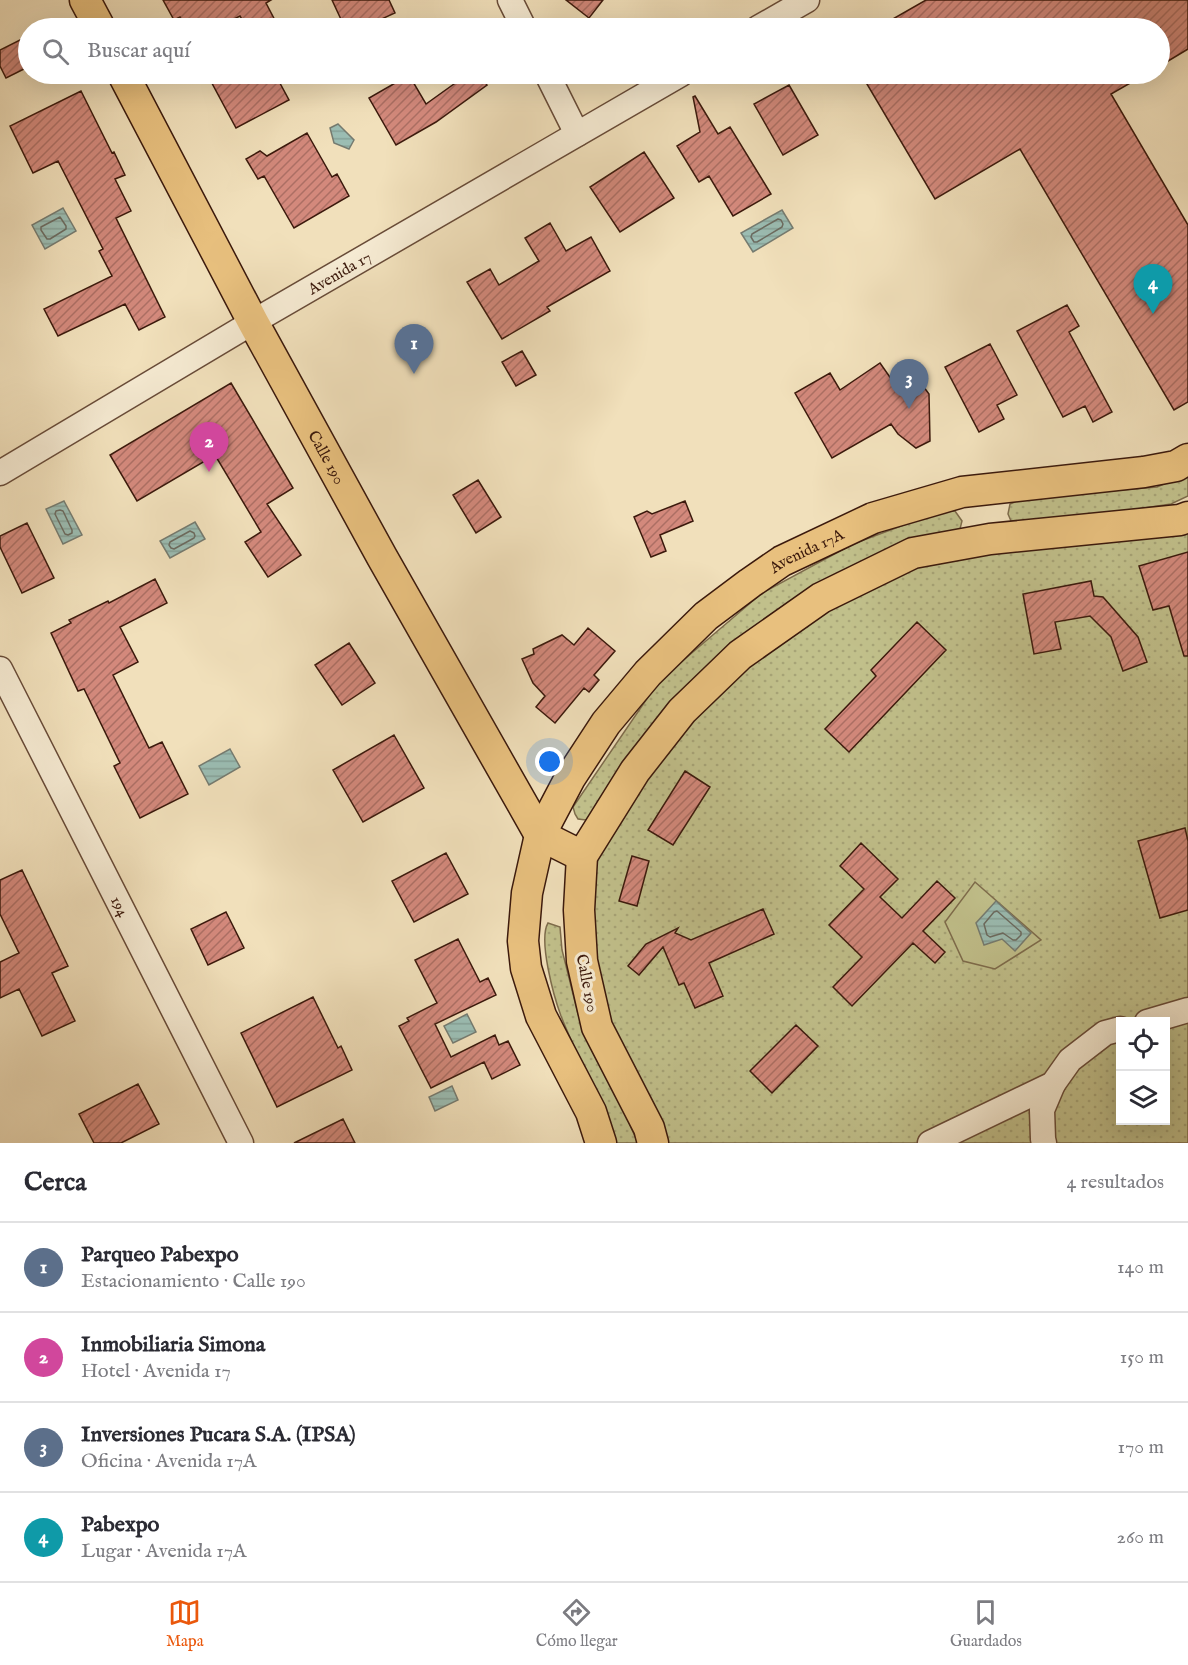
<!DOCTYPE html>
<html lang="es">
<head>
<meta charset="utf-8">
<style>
	:root { --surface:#fff; --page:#f2f2f3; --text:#2b2b33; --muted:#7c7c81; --line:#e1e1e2; --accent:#ea580c }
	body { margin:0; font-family:"IM FELL English",serif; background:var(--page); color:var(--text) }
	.controls { position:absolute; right:18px; bottom:18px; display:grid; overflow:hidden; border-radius:0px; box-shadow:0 6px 24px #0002 }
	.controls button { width:54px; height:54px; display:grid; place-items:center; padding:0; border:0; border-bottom:2px solid var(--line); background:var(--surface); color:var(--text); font:30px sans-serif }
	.you { position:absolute; left:550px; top:762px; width:21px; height:21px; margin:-15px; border:4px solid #fff; border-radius:50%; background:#1a73e8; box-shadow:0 0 0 9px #1a73e833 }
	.badge { display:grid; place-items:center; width:39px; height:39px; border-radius:50%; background:var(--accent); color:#fff; font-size:20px; font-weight:700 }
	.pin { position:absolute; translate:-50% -50px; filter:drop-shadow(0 2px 3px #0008) }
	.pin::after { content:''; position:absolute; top:32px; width:21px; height:18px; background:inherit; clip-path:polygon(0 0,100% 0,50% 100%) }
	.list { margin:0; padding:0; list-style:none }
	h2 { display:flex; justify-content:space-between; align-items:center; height:78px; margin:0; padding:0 24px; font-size:26px }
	h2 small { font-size:20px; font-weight:400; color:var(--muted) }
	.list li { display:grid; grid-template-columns:39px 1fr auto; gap:18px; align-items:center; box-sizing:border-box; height:90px; padding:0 24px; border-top:2px solid var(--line) }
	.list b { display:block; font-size:22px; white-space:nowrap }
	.list p { margin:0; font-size:20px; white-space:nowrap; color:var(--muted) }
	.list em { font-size:20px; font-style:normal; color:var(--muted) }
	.icon { flex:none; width:33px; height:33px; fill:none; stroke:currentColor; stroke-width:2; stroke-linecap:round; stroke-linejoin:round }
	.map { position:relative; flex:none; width:1188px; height:1143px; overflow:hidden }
	.search { position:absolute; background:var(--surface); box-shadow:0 6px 24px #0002; left:18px; right:18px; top:18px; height:66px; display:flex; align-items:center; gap:15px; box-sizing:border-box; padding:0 21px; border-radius:33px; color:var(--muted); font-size:22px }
	.sheet { height:438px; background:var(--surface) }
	nav { display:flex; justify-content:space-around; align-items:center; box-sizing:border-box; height:84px; border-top:2px solid var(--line); background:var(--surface); font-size:16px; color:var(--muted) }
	nav a { display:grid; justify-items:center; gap:3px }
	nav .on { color:var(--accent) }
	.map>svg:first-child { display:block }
	.grass { fill:url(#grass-dots); stroke:#7e6c4c; stroke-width:1.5; fill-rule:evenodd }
	.garden { fill:#c1c08b; stroke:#7e6c4c; stroke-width:1.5 }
	.water { fill:url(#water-rules); stroke:#757b70; stroke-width:1.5 }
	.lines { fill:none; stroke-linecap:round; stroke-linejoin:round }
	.shore { stroke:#6b6b60; stroke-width:1.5 }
	.building { fill:url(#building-hatch); stroke:#3b190c; stroke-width:1.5 }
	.minor-casing { stroke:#684b38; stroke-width:27 }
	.major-casing { stroke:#3b190c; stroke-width:33 }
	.minor { stroke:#f6ebd3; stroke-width:24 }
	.major { stroke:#e8c07e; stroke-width:30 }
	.labels { text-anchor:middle; stroke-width:6; stroke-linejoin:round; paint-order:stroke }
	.street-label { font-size:16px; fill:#3b190c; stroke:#f6ebd3 }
</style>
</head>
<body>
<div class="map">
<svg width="1188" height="1143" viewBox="0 0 1188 1143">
	<defs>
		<pattern id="grass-dots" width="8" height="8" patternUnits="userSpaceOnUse" patternTransform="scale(1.5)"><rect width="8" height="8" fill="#c1c08b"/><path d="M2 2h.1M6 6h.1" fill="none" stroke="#a7a477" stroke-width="1.8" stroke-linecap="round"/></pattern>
		<pattern id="water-rules" width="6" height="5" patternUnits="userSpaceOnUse" patternTransform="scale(1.5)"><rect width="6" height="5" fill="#9bbdb3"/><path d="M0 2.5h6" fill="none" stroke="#86a299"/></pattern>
		<pattern id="building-hatch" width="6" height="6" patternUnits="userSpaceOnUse" patternTransform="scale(1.5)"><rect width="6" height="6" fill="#d3897c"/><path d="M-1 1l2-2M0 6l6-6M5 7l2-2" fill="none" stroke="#ac6f64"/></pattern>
	</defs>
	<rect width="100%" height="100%" fill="#f1e0bb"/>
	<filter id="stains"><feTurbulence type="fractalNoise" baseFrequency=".00333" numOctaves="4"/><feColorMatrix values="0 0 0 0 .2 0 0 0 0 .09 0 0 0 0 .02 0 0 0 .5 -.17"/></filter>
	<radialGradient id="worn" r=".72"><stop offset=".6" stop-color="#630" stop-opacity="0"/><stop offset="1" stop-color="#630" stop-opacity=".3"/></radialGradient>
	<path class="grass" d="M 1188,474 L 1188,496 L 1171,504 L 1023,526 L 1011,521 L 1008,514 L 1010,504 L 1025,498 L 1157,487 Z
		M 941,511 L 955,511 L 962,521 L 960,529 L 814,588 L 593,812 L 586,820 L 578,819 L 575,814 L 573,807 L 659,681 L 762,593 L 853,544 Z
		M 1188,517 L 1188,1143 L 653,1143 L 597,1027 L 582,856 L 682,711 L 913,553 ZM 1120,1022 L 1166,1022 L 1166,1120 L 1120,1120 Z
		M 548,923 L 560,927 L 562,950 L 578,1014 L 618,1098 L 638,1143 L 617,1143 C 600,1100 578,1059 561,1016 C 554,997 538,940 548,923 Z"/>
	<path class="garden" d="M 975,882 L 1041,940 L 995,969 L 963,961 L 945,922 Z"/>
	<path class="water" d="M 338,124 L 354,140 L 349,149 L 334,143 L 330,128 Z
		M 63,208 L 76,231 L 45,249 L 32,225 Z
		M 782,210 L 793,228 L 753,252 L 741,233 Z
		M 64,501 L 82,535 L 63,544 L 46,509 Z
		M 195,522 L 205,539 L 170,558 L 160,541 Z
		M 230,749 L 240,767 L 209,785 L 199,766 Z
		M 996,901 L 1031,933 L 1015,951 L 1002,939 L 984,945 L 976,923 Z
		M 467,1014 L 476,1032 L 453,1043 L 444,1026 Z
		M 452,1086 L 458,1100 L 435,1111 L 429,1097 Z"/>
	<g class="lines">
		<path class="shore" d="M 60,217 L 66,226 L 66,229 L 50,239 L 47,239 L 41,230 L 41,227 Z
			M 778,219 L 781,220 L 783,224 L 782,227 L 757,242 L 754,242 L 751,237 L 752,234 Z
			M 60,510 L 63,511 L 72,530 L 72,533 L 68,535 L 65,534 L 55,514 L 56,511 Z
			M 190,531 L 194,533 L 195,536 L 194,538 L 174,549 L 171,548 L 169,545 L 170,542 Z
			M 997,911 L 1021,932 L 1021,935 L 1016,940 L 1013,940 L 1003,933 L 990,937 L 987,935 L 984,924 L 994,912 Z"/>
	</g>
	<path class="building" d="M 163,0 L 271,0 L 266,3 L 279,28 L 247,28 L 240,16 L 216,28 L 186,28 L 180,17 L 174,20 Z
		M 332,0 L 389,0 L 395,13 L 362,28 L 345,28 Z
		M 566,0 L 603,0 L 589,18 Z
		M 926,0 L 1188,0 L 1188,49 L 1160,66 L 1160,28 L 877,28 Z
		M 28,36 L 28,67 L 6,78 L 0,66 L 0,50 Z
		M 207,74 L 275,74 L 289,100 L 236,128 Z
		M 468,74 L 479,74 L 487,85 L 436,122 L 396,145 L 369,98 L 409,75 L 426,104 Z
		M 861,74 L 1146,74 L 1111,94 L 1188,225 L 1188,402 L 1174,410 L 1020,149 L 935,199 Z
		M 789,85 L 818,135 L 783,155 L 754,104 Z
		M 81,91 L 112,153 L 114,152 L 125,175 L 115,179 L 131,211 L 116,218 L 165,317 L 139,330 L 125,304 L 58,336 L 44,309 L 112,276 L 99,251 L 103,249 L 58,161 L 33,173 L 10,126 Z
		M 695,96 L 718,134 L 730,127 L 771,194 L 733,216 L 709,176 L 699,182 L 677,146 L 700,132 L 693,97 Z
		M 307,133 L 332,177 L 337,174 L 349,196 L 294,228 L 264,176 L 258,179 L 246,159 L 260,151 L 267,156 Z
		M 644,152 L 674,198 L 620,232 L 590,187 Z
		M 550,223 L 566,251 L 591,237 L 610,271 L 547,307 L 550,311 L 502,339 L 467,282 L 490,269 L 499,285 L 539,261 L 525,238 Z
		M 1067,305 L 1079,326 L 1069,332 L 1112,412 L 1093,422 L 1085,406 L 1063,417 L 1017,331 Z
		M 990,344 L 1017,395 L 997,405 L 1004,419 L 979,432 L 945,367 Z
		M 522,351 L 536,375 L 516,386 L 502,362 Z
		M 880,363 L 894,383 L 912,371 L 929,394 L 930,441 L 916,448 L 898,434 L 891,424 L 832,458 L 795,393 L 830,373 L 840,390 Z
		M 231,383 L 293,488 L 267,504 L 301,555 L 268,577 L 245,542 L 261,532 L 215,455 L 137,501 L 110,455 Z
		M 478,480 L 501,517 L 476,533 L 453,495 Z
		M 685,501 L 693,521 L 660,535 L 666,551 L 651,557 L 634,517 L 647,511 L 652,514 Z
		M 27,523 L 54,578 L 22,593 L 0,547 L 0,536 Z
		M 1188,552 L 1188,656 L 1184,656 L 1169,606 L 1153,610 L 1139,566 Z
		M 155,579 L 167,603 L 120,627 L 138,662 L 113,675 L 149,748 L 162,742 L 188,794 L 140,818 L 114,766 L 120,763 L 84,689 L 78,691 L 51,633 L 71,623 L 69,620 L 108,601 L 109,603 Z
		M 1091,581 L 1094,596 L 1103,597 L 1138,637 L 1147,662 L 1123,671 L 1111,637 L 1090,616 L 1055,622 L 1061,649 L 1034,654 L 1023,594 Z
		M 917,622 L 946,650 L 849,752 L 825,729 L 876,676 L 871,670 Z
		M 588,628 L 615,651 L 594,675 L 599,680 L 589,692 L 584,688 L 555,723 L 536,707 L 545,696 L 533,683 L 522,659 L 534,654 L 533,649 L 562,635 L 574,645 Z
		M 349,643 L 375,683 L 342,705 L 315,665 Z
		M 394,735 L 424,788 L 363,822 L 333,770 Z
		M 685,771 L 710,787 L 673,845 L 648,830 Z
		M 1185,828 L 1188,841 L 1188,910 L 1160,918 L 1138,841 Z
		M 861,843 L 898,879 L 880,897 L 902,918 L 937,881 L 955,898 L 923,931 L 945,952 L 935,963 L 913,943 L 852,1006 L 833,987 L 862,957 L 829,925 L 864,889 L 840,866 Z
		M 446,853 L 468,894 L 414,922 L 392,881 Z
		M 632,856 L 649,861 L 637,906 L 619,901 Z
		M 22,870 L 68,966 L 52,973 L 75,1021 L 42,1036 L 19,989 L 0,998 L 0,962 L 19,953 L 0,914 L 0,880 Z
		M 763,909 L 774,934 L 709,963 L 723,996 L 695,1008 L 684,983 L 679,985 L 663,947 L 639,975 L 628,966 L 646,944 L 678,928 L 675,933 L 691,940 Z
		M 226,912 L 244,948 L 208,965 L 191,929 Z
		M 458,939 L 480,982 L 488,978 L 496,995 L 435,1024 L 451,1057 L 495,1035 L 499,1045 L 508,1041 L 520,1065 L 492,1079 L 484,1062 L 431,1088 L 399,1026 L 409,1021 L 407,1018 L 437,1003 L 415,960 Z
		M 313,997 L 338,1048 L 341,1046 L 352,1070 L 277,1107 L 241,1033 Z
		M 796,1025 L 818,1046 L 772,1093 L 750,1071 Z
		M 138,1084 L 159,1124 L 121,1143 L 94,1143 L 79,1114 Z
		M 343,1119 L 355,1143 L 294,1143 Z"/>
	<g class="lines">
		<defs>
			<g id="minor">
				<path d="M 510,0 L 524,28"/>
				<path d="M 758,28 L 807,0"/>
				<path d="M 547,74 L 577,134"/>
				<path id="s1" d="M 0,473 L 253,322 L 681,74"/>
				<path id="s2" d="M 0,669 L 241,1143"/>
				<path d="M 1147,1022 L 1188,1010"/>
				<path d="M 930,1143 L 1053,1084 L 1070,1060 L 1105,1033 L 1120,1029"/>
				<path d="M 1044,1143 L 1043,1139 L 1042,1110 L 1053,1084"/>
			</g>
			<g id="major">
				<path d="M 85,0 L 100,28"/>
				<path id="s3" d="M 123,74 L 253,322 L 382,557 L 540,835 L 582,856"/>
				<path id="s4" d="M 601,1143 L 591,1112 L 541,1016 L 526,968 L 523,941 L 527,893 L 540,835 L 570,778 L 606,723 L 648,673 L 706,616 L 750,583 L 782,561 L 873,518 L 962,492 L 1144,472 L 1176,466 L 1188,459"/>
				<path d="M 653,1143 L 649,1128 L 597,1027 L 582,961 L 579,910 L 582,856 L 635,771 L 682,711 L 740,655 L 821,598 L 913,553 L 990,539 L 1180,520 L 1188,517"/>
			</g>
		</defs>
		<use href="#minor" class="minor-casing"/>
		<use href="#major" class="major-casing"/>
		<use href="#minor" class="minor"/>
		<use href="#major" class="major"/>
	</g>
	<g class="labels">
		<g class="street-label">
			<text dy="6" stroke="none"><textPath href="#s1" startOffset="394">Avenida 17</textPath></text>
			<text dy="6" stroke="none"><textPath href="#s3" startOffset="434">Calle 190</textPath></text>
			<text dy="6" stroke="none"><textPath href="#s4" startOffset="723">Avenida 17A</textPath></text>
			<text dy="6" stroke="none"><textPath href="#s2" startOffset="266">194</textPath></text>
			<text transform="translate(588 983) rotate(79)" y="6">Calle 190</text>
		</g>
	</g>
	<rect width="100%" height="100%" filter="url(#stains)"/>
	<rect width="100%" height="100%" fill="url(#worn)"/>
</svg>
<div class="controls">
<button><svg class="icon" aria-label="locate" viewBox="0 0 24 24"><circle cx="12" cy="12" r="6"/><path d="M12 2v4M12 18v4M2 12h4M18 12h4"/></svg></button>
<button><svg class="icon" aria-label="layers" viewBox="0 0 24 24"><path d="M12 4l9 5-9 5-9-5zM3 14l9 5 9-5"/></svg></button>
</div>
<div class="you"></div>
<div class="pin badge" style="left:414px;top:374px;background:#5c6f8a">1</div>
<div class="pin badge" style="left:209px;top:472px;background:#d1479c">2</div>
<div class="pin badge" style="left:909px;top:409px;background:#5c6f8a">3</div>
<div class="pin badge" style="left:1153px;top:314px;background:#0f9aa8">4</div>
<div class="search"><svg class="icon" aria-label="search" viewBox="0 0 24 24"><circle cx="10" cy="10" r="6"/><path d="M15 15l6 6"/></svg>Buscar aquí</div>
</div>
<section class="sheet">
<h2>Cerca<small>4 resultados</small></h2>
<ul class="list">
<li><span class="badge" style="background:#5c6f8a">1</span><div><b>Parqueo Pabexpo</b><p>Estacionamiento · Calle 190</p></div><em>140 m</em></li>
<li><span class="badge" style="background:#d1479c">2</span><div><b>Inmobiliaria Simona</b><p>Hotel · Avenida 17</p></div><em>150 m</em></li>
<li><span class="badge" style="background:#5c6f8a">3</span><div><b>Inversiones Pucara S.A. (IPSA)</b><p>Oficina · Avenida 17A</p></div><em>170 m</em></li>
<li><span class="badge" style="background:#0f9aa8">4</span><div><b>Pabexpo</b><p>Lugar · Avenida 17A</p></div><em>260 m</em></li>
</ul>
</section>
<nav>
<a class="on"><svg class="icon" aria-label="map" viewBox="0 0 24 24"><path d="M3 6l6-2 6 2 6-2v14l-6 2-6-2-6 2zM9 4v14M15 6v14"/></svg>Mapa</a>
<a><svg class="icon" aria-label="directions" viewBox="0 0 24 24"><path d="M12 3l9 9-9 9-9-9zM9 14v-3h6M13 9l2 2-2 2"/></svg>Cómo llegar</a>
<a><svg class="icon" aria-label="saved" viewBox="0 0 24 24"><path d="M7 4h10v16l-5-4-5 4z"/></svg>Guardados</a>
</nav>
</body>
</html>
